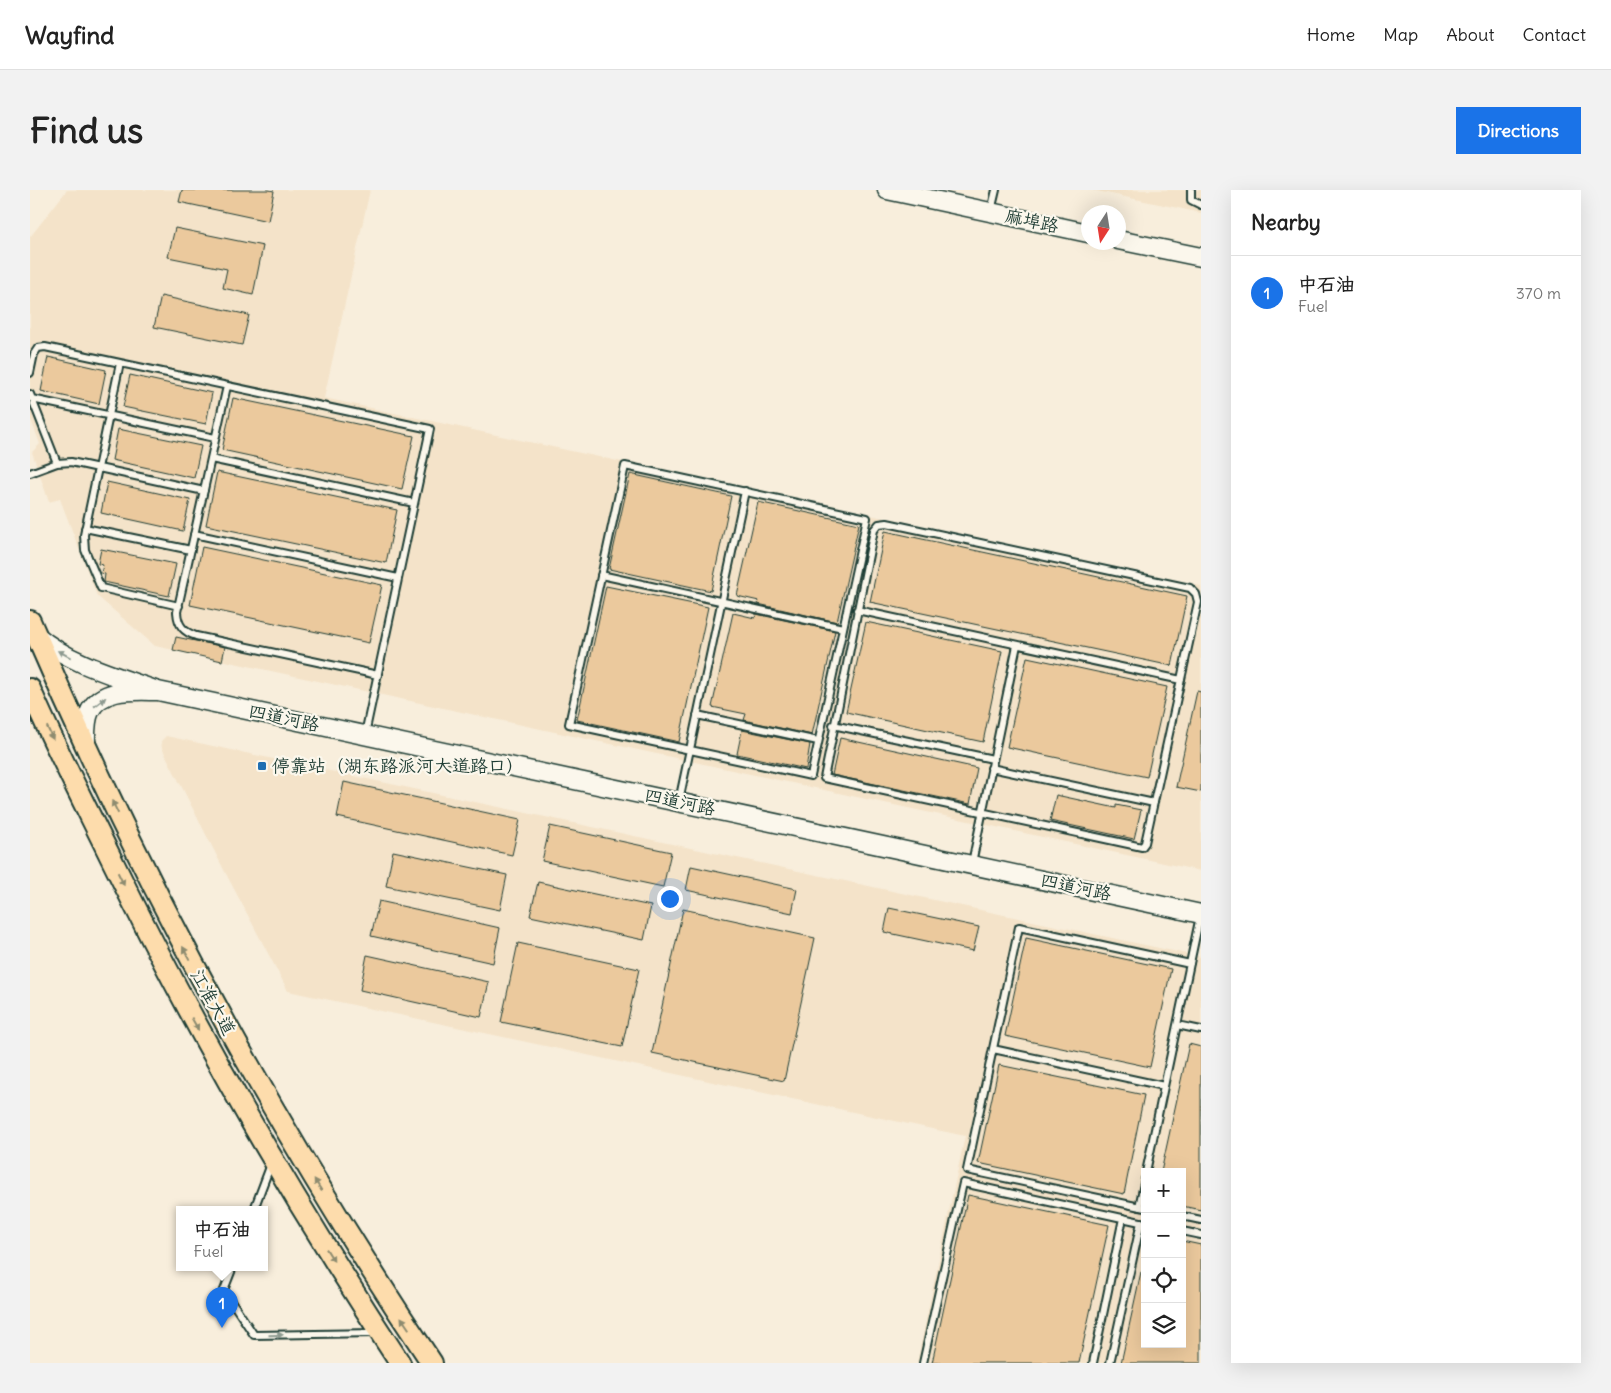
<!DOCTYPE html>
<html lang="en">
<head>
<meta charset="utf-8">
<style>
	:root { --surface:#fff; --page:#f2f2f2; --text:#222; --muted:#767676; --line:#e0e0e0; --accent:#1a73e8 }
	body { margin:0; font-family:Delius,"LXGW WenKai TC",sans-serif; background:var(--page); color:var(--text) }
	.controls { position:absolute; right:15px; bottom:15px; display:grid; overflow:hidden; border-radius:0px; box-shadow:0 5px 20px #0002 }
	.controls button { width:45px; height:45px; display:grid; place-items:center; padding:0; border:0; border-bottom:1px solid var(--line); background:var(--surface); color:var(--text); font:25px sans-serif }
	.compass { position:absolute; left:1051px; top:15px; width:45px; height:45px; border-radius:50%; background:var(--surface); box-shadow:0 5px 20px #0002; rotate:192deg }
	.you { position:absolute; left:639px; top:708px; width:18px; height:18px; margin:-12px; border:4px solid #fff; border-radius:50%; background:#1a73e8; box-shadow:0 0 0 8px #1a73e833 }
	.badge { display:grid; place-items:center; width:32px; height:32px; border-radius:50%; background:var(--accent); color:#fff; font-size:16px; font-weight:700 }
	.pin { position:absolute; translate:-50% -41px; filter:drop-shadow(0 1px 2px #0008) }
	.pin::after { content:''; position:absolute; top:26px; width:18px; height:15px; background:inherit; clip-path:polygon(0 0,100% 0,50% 100%) }
	.popup { position:absolute; left:146px; top:1016px; width:92px; height:65px; box-sizing:border-box; display:grid; place-content:center; border-radius:0px; background:var(--surface); filter:drop-shadow(0 1px 4px #0005); font-size:16px; white-space:nowrap; color:var(--muted) }
	.popup b { font-size:19px; color:var(--text) }
	.popup::after { content:''; position:absolute; left:50%; top:100%; margin-left:-10px; border:10px solid transparent; border-top-color:var(--surface) }
	.list { margin:0; padding:0; list-style:none }
	h2 { display:flex; justify-content:space-between; align-items:center; height:65px; margin:0; padding:0 20px; font-size:21px }
	h2 small { font-size:16px; font-weight:400; color:var(--muted) }
	.list li { display:grid; grid-template-columns:32px 1fr auto; gap:15px; align-items:center; box-sizing:border-box; height:75px; padding:0 20px; border-top:1px solid var(--line) }
	.list b { display:block; font-size:19px; white-space:nowrap }
	.list p { margin:0; font-size:16px; white-space:nowrap; color:var(--muted) }
	.list em { font-size:16px; font-style:normal; color:var(--muted) }
	.icon { flex:none; width:28px; height:28px; fill:none; stroke:currentColor; stroke-width:2; stroke-linecap:round; stroke-linejoin:round }
	.map { position:relative; flex:none; width:1171px; height:1173px; overflow:hidden; border-radius:0px }
	header { display:flex; align-items:center; gap:30px; box-sizing:border-box; height:70px; padding:0 25px; background:var(--surface); border-bottom:1px solid var(--line) }
	header strong { font-size:24px }
	nav { display:flex; gap:28px; margin-inline-start:auto; font-size:18px }
	.intro { display:flex; align-items:center; justify-content:space-between; box-sizing:border-box; height:120px; padding:0 30px }
	h1 { margin:0; font-size:35px }
	.button { padding:12px 22px; border-radius:0px; background:var(--accent); color:#fff; font-size:18px; font-weight:700 }
	main { display:flex; gap:30px; padding:0 30px }
	aside { flex:1; background:var(--surface); border-radius:0px; box-shadow:0 5px 20px #0002 }
	.map>svg:first-child { display:block }
	.built { fill:#f4e3c9; fill-rule:evenodd }
	.building { fill:#ebc99d; stroke:#1f3d34 }
	.lines { fill:none; stroke-linecap:round; stroke-linejoin:round }
	.lane-casing { stroke:#1f3d34; stroke-width:10 }
	.secondary-casing { stroke:#1f3d34; stroke-width:21 }
	.primary-casing { stroke:#1f3d34; stroke-width:24 }
	.lane { stroke:#fbf7ec; stroke-width:6 }
	.secondary { stroke:#fbf7ec; stroke-width:18 }
	.primary { stroke:#fddcac; stroke-width:20 }
	.oneway { fill:#8d9a90 }
	.oneway2 { fill:#8e8c70 }
	.poi-dot { fill:#1f6fb2; stroke:#fbf7ec; stroke-width:2 }
	.labels { text-anchor:middle; stroke-width:4.5; stroke-linejoin:round; paint-order:stroke }
	.street-label { font-size:18px; fill:#1f3d34; stroke:#fbf7ec }
	.poi-label { font-size:18px; fill:#1f3d34; stroke:#fbf7ec; text-anchor:start }
</style>
</head>
<body>
<header>
<strong>Wayfind</strong>
<nav><a>Home</a><a>Map</a><a>About</a><a>Contact</a></nav>
</header>
<div class="intro"><h1>Find us</h1><a class="button">Directions</a></div>
<main>
<div class="map">
<svg width="1171" height="1173" viewBox="0 0 1171 1173">
	<rect width="100%" height="100%" fill="#f8eedc"/>
	<filter id="ink" filterUnits="userSpaceOnUse"><feTurbulence type="fractalNoise" baseFrequency=".02" numOctaves="2"/><feDisplacementMap in="SourceGraphic" scale="10" xChannelSelector="R" yChannelSelector="G"/><feConvolveMatrix kernelMatrix="1 2 1 2 8 2 1 2 1" color-interpolation-filters="sRGB"/></filter>
	<g filter="url(#ink)">
		<path class="built" d="M 37,0 L 340,0 L 294,208 L 1171,396 L 1171,681 L 125,456 L 67,406 L 30,309 L 19,312 L 2,262 L 10,254 L 0,227 L 0,47 Z
			M 1062,0 L 1171,0 L 1171,23 L 1148,18 Z
			M 136,546 L 1171,767 L 1171,1173 L 887,1173 L 935,946 L 258,801 L 194,680 L 132,558 L 131,551 ZM 1115,982 L 1152,982 L 1152,1154 L 1115,1154 Z"/>
		<path class="building" d="M 152,0 L 239,0 L 244,1 L 238,31 L 149,12 Z
			M 145,38 L 233,56 L 223,105 L 193,98 L 197,79 L 138,67 Z
			M 131,106 L 219,125 L 212,155 L 124,137 Z
			M 18,167 L 76,180 L 69,214 L 11,201 Z
			M 100,185 L 182,203 L 176,234 L 93,217 Z
			M 203,208 L 384,246 L 372,299 L 192,260 Z
			M 88,239 L 171,256 L 164,288 L 82,270 Z
			M 187,282 L 367,320 L 356,373 L 176,335 Z
			M 600,284 L 701,306 L 681,401 L 579,379 Z
			M 77,292 L 160,310 L 153,341 L 71,323 Z
			M 728,312 L 829,334 L 807,432 L 728,414 L 729,411 L 707,406 Z
			M 855,341 L 1157,406 L 1142,476 L 840,412 Z
			M 172,357 L 352,395 L 339,453 L 160,415 Z
			M 71,359 L 146,374 L 139,406 L 74,392 L 75,384 L 71,383 L 73,375 L 68,374 Z
			M 576,396 L 678,417 L 649,552 L 547,530 Z
			M 703,423 L 725,428 L 726,424 L 805,441 L 782,545 L 714,530 L 716,524 L 682,517 Z
			M 836,432 L 972,461 L 953,552 L 816,522 Z
			M 146,447 L 195,457 L 192,471 L 143,460 Z
			M 997,467 L 1137,497 L 1117,587 L 977,557 Z
			M 1167,501 L 1171,502 L 1171,602 L 1146,597 Z
			M 712,540 L 780,554 L 776,579 L 707,564 Z
			M 810,548 L 947,578 L 940,614 L 802,585 Z
			M 314,592 L 490,630 L 482,665 L 307,627 Z
			M 1026,605 L 1086,618 L 1086,615 L 1111,620 L 1104,649 L 1020,631 Z
			M 520,636 L 641,662 L 633,697 L 512,671 Z
			M 363,661 L 477,685 L 470,720 L 356,696 Z
			M 661,676 L 767,699 L 762,723 L 656,700 Z
			M 508,692 L 621,716 L 614,750 L 500,726 Z
			M 349,711 L 470,738 L 463,773 L 341,746 Z
			M 859,718 L 949,737 L 943,761 L 854,742 Z
			M 653,719 L 785,748 L 754,891 L 622,863 Z
			M 996,748 L 1141,779 L 1120,877 L 975,846 Z
			M 488,753 L 609,779 L 592,857 L 471,832 Z
			M 337,765 L 459,792 L 451,827 L 330,800 Z
			M 1159,854 L 1171,857 L 1171,1020 L 1152,1016 L 1152,982 L 1131,982 Z
			M 969,875 L 1114,905 L 1094,1004 L 948,973 Z
			M 938,1005 L 1079,1035 L 1049,1173 L 902,1173 Z
			M 1152,1051 L 1171,1055 L 1171,1173 L 1091,1173 L 1111,1082 L 1115,1082 L 1115,1154 L 1152,1154 Z"/>
		<g class="lines">
			<defs>
				<path id="lane" d="M 1161,0 L 1161,10 L 1171,15
					M 961,21 L 966,0
					M 90,173 L 54,345 L 55,360 L 71,398 L 149,416
					M 0,183 L 4,164 L 8,158 L 15,157 L 400,239 L 335,544
					M 197,196 L 147,422 C 148,436 154,442 166,446 L 348,485
					M 0,204 L 27,273
					M 2,209 L 185,248
					M 181,269 L 384,313
					M 595,276 L 837,328 L 781,586 L 539,534 Z
					M 0,283 L 27,273 L 41,272 L 174,301
					M 857,333 L 1160,398 L 1166,404 L 1168,412 L 1115,653 L 1112,657 L 794,588 L 844,340 L 849,334 Z
					M 55,338 L 161,360
					M 164,344 L 368,388
					M 571,385 L 813,438
					M 827,420 L 1151,490
					M 667,525 L 788,551
					M 803,535 L 963,569
					M 961,578 L 1124,613
					M 649,611 L 715,301
					M 942,673 L 987,455
					M 1147,835 L 1171,840
					M 963,859 L 1134,896
					M 1116,982 L 1170,726
					M 1109,1017 L 1115,989
					M 1115,1018 L 937,980 L 989,737 L 1160,774
					M 224,1019 L 241,974
					M 1152,1026 L 1171,1030
					M 1152,1041 L 1171,1045
					M 203,1077 L 194,1100 L 224,1145 L 346,1143
					M 893,1173 L 933,993 L 1115,1033
					M 1063,1173 L 1093,1028
					M 1080,1173 L 1111,1032"/>
				<path id="secondary" d="M 857,0 L 1058,43
					M 1088,50 L 1171,67
					M 6,445 C 40,474 86,486 128,501 C 106,501 72,497 60,521 C 55,531 56,545 56,556
					M 128,501 L 1171,724"/>
				<path id="primary" d="M 0,431 C 111,690 245,939 402,1173
					M 0,499 C 25,557 54,613 82,670 C 167,844 263,1011 370,1173"/>
			</defs>
			<use href="#lane" class="lane-casing"/>
			<use href="#secondary" class="secondary-casing"/>
			<use href="#primary" class="primary-casing"/>
			<use href="#lane" class="lane"/>
			<use href="#secondary" class="secondary"/>
			<use href="#primary" class="primary"/>
		</g>
		<defs><path id="oneway-solid" d="M-6-.8H1V-3.2L6.5 0L1 3.2V.8H-6Z" transform="scale(1.25)"/></defs>
		<g class="oneway">
			<use href="#oneway-solid" transform="translate(34 464) rotate(-152)"/>
			<use href="#oneway-solid" transform="translate(70 512) rotate(-38)"/>
			<use href="#oneway-solid" transform="translate(246 1145) rotate(-1)"/>
		</g>
		<g class="oneway2">
			<use href="#oneway-solid" transform="translate(20 543) rotate(65)"/>
			<use href="#oneway-solid" transform="translate(85 617) rotate(-116)"/>
			<use href="#oneway-solid" transform="translate(91 689) rotate(64)"/>
			<use href="#oneway-solid" transform="translate(156 763) rotate(-118)"/>
			<use href="#oneway-solid" transform="translate(165 834) rotate(61)"/>
			<use href="#oneway-solid" transform="translate(288 995) rotate(-122)"/>
			<use href="#oneway-solid" transform="translate(300 1065) rotate(58)"/>
			<use href="#oneway-solid" transform="translate(375 1133) rotate(-124)"/>
		</g>
	</g>
	<rect class="poi-dot" x="227" y="571" width="10" height="10" rx="2.5"/>
	<g class="labels">
		<g class="street-label">
			<text transform="translate(1002 31) rotate(12)" y="6">麻埠路</text>
			<text transform="translate(254 528) rotate(12)" y="6">四道河路</text>
			<text transform="translate(650 612) rotate(12)" y="6">四道河路</text>
			<text transform="translate(1046 697) rotate(12)" y="6">四道河路</text>
			<text transform="translate(183 812) rotate(61)" y="6">江淮大道</text>
		</g>
		<g class="poi-label">
			<text x="242" y="582">停靠站（湖东路派河大道路口）</text>
		</g>
	</g>
</svg>
<div class="controls">
<button>+</button>
<button>−</button>
<button><svg class="icon" aria-label="locate" viewBox="0 0 24 24"><circle cx="12" cy="12" r="6"/><path d="M12 2v4M12 18v4M2 12h4M18 12h4"/></svg></button>
<button><svg class="icon" aria-label="layers" viewBox="0 0 24 24"><path d="M12 4l9 5-9 5-9-5zM3 14l9 5 9-5"/></svg></button>
</div>
<svg class="compass" viewBox="-18 -18 36 36"><path d="M0-13l5 13h-10z" fill="#e53935"/><path d="M0 13l5-13h-10z" fill="#767676"/></svg>
<div class="you"></div>
<div class="pin badge" style="left:192px;top:1138px">1</div>
<div class="popup"><b>中石油</b>Fuel</div>
</div>
<aside>
<h2>Nearby<small></small></h2>
<ul class="list">
<li><span class="badge">1</span><div><b>中石油</b><p>Fuel</p></div><em>370 m</em></li>
</ul>
</aside>
</main>
</body>
</html>
